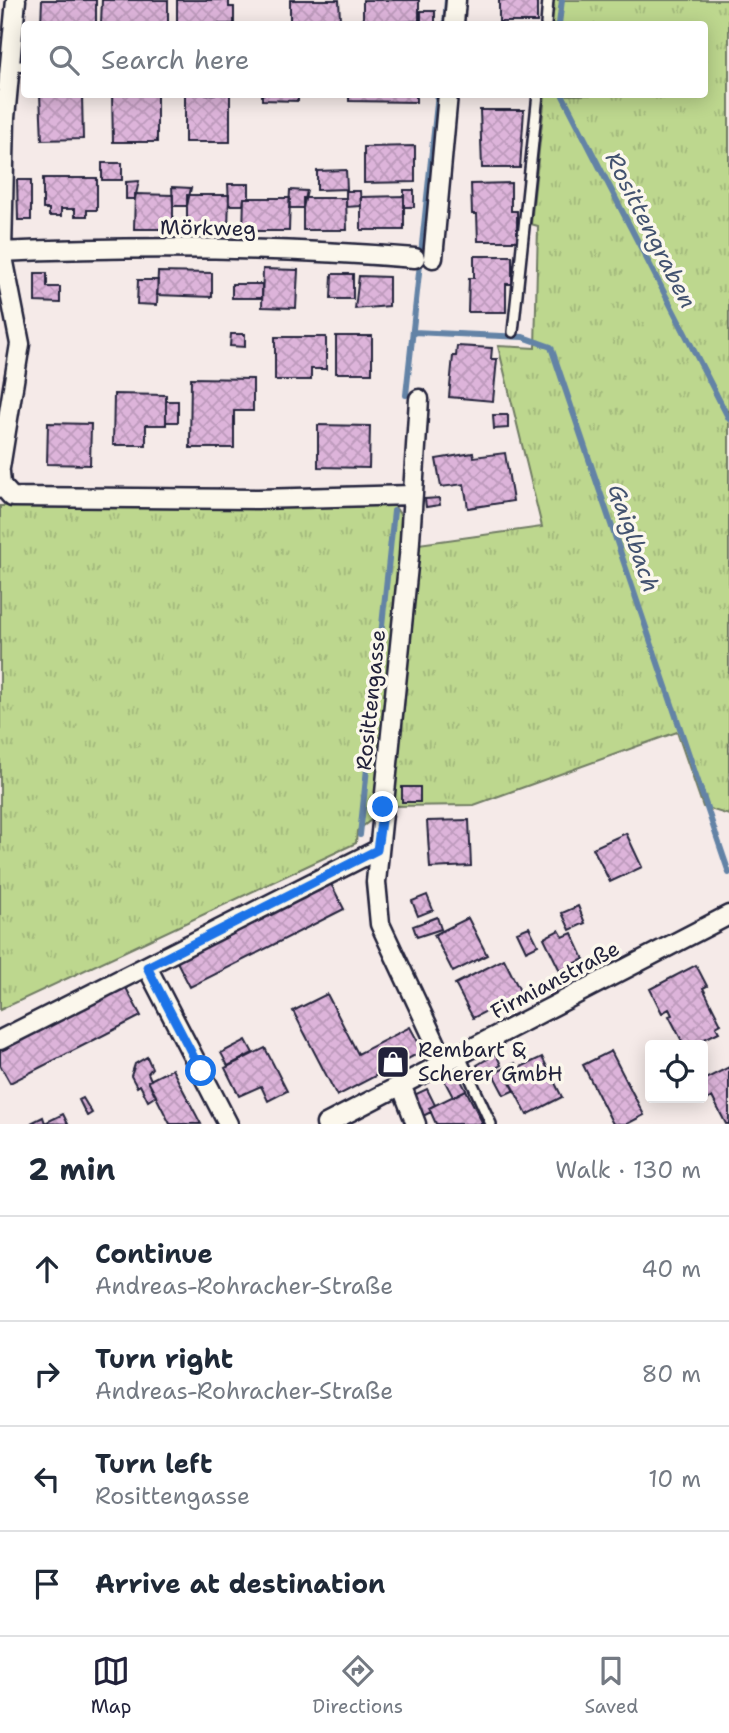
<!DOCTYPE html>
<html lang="en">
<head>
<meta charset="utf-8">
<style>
	:root { --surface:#fff; --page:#f2f2f3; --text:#1f2937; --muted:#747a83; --line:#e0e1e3; --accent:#22223b }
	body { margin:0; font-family:"Shantell Sans",sans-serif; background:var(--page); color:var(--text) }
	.controls { position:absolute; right:21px; bottom:21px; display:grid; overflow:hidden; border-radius:7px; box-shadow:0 4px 18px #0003 }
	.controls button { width:63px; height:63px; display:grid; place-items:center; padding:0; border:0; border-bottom:2px solid var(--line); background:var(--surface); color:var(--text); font:35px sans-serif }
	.stop { position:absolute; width:21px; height:21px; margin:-16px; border:5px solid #1a73e8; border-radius:50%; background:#fff }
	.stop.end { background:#1a73e8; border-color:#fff; box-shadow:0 2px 7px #0008 }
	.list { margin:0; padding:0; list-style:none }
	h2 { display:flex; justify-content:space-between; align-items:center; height:91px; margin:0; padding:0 28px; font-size:30px }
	h2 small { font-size:23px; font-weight:400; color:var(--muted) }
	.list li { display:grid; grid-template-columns:46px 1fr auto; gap:21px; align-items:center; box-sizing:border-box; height:105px; padding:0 28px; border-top:2px solid var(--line) }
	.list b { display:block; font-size:26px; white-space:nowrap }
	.list p { margin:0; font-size:23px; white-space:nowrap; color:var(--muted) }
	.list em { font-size:23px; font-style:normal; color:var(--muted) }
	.icon { flex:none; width:38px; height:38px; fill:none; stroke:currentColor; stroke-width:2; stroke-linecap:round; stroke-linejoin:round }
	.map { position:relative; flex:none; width:729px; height:1124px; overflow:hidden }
	.search { position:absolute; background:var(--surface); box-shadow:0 4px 18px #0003; left:21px; right:21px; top:21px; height:77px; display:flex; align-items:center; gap:18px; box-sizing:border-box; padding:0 24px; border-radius:7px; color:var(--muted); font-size:26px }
	.sheet { height:511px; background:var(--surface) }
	nav { display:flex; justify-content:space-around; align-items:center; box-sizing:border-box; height:98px; border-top:2px solid var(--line); background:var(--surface); font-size:19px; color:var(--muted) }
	nav a { display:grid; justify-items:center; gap:4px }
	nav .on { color:var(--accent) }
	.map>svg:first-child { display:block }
	.grass { fill:url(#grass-tufts); stroke:#707c64; stroke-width:2 }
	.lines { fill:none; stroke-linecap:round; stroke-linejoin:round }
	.stream { stroke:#6383a6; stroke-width:6 }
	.building { fill:url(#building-cross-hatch); stroke:#22223b; stroke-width:2 }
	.lane-casing { stroke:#22223b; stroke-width:14 }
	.street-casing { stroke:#22223b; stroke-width:23 }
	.lane { stroke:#fbf7ec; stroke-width:9 }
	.street { stroke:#fbf7ec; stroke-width:18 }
	.route { stroke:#1a73e8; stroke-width:9 }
	.labels { text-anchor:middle; stroke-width:7; stroke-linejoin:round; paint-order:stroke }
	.street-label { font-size:21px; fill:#22223b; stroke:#fbf7ec }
	.poi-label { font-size:21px; fill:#22223b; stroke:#fbf7ec; text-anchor:start }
	.water-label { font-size:23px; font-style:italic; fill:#435370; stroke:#fbf7ec }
</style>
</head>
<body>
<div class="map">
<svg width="729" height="1124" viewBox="0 0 729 1124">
	<defs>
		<pattern id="grass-tufts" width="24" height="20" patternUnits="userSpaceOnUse" patternTransform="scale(1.75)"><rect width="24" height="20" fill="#bdd78e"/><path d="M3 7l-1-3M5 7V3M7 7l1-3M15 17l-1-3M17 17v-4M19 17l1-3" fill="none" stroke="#a2b87b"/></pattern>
		<pattern id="building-cross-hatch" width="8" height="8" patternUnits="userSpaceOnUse" patternTransform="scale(1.75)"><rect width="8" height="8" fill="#ddb4da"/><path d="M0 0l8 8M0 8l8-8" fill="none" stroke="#bd9abc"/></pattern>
	</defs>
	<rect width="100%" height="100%" fill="#f5eae8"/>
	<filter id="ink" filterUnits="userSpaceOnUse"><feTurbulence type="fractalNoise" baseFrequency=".0143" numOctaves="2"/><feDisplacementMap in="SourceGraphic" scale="14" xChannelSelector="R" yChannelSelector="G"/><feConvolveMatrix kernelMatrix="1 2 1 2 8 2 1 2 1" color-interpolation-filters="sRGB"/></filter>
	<g filter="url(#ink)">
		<path class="grass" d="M 553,0 L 729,0 L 729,815 L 703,807 L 677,732 L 474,805 L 389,806 L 357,831 L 356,843 L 0,1010 L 0,506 L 392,502 L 419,544 L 542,527 L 498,346 L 535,348 L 538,226 L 531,224 L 545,95 L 704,94 L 704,24 L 551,24 Z"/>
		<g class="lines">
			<path class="stream" d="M 445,24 L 447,0
				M 559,24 L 562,0
				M 562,94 L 729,419
				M 413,332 L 523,337 L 551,347 L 729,873
				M 406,395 L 438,94
				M 360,835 L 394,511"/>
		</g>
		<path class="building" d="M 42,0 L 96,0 L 96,24 L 41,24 Z
			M 102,0 L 168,0 L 168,24 L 101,24 Z
			M 177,0 L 229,0 L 229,7 L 234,7 L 234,24 L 177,24 Z
			M 290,0 L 339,0 L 340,19 L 328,19 L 329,24 L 290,24 Z
			M 363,0 L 419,0 L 419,21 L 363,24 Z
			M 499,0 L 537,0 L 537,22 L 499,22 Z
			M 421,11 L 435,11 L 435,24 L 421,24 Z
			M 40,94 L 82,95 L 83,139 L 42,140 Z
			M 112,94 L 157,94 L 157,142 L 113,142 Z
			M 185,94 L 230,94 L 230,142 L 185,142 Z
			M 262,94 L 298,94 L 298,101 L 262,100 Z
			M 349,94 L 416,94 L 416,102 L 349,101 Z
			M 480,110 L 524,110 L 520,168 L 482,168 Z
			M 415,146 L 415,182 L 364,183 L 364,147 Z
			M 102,163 L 122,163 L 122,180 L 102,180 Z
			M 346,170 L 347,189 L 317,190 L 317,171 Z
			M 43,178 L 97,178 L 97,210 L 87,210 L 87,216 L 75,216 L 75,209 L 61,209 L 61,216 L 49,216 L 49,209 L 43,209 Z
			M 17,180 L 31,180 L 31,220 L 18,220 Z
			M 139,181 L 135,199 L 126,199 L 126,182 Z
			M 511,183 L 511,211 L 517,211 L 517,241 L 478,241 L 477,214 L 472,214 L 471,184 Z
			M 228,184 L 249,184 L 249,198 L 244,198 L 243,205 L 229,205 Z
			M 172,187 L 191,188 L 187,206 L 173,206 Z
			M 290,190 L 307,191 L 303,208 L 289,208 Z
			M 404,190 L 414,190 L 414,207 L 404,207 Z
			M 346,191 L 360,191 L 361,206 L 346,207 Z
			M 135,194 L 173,195 L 173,229 L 134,229 Z
			M 187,195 L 229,195 L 228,230 L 187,230 Z
			M 404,196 L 404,230 L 361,230 L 361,197 Z
			M 244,198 L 290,198 L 289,231 L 243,231 Z
			M 303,198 L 346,198 L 347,230 L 303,230 Z
			M 474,256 L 512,256 L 512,284 L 506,284 L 506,312 L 468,312 L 469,278 L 474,278 Z
			M 263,269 L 298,270 L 296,308 L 262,307 Z
			M 158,272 L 212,273 L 212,297 L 157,295 Z
			M 35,273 L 47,273 L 47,287 L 60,287 L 60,303 L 35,302 Z
			M 332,274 L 353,274 L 353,299 L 331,299 Z
			M 359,276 L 389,277 L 389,306 L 355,309 Z
			M 138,280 L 158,280 L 157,305 L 137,304 Z
			M 232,284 L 262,284 L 262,298 L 232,298 Z
			M 231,334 L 245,334 L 245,347 L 230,346 Z
			M 336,336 L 372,336 L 372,373 L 336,373 Z
			M 275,337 L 326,337 L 326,369 L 311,369 L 311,380 L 275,380 Z
			M 457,346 L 492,348 L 491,359 L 497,359 L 493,401 L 449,397 L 453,356 L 456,356 Z
			M 191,378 L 253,379 L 253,411 L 234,411 L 234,448 L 190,448 Z
			M 114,394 L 166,395 L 166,425 L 146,425 L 146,445 L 113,445 Z
			M 166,401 L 178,401 L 178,422 L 166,422 Z
			M 493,415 L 508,415 L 508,428 L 494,429 Z
			M 48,423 L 91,424 L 90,465 L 47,464 Z
			M 318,425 L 370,426 L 369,468 L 318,467 Z
			M 473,453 L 474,457 L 505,453 L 513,501 L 468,508 L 464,484 L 441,487 L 436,459 Z
			M 439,498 L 440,505 L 426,507 L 425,499 Z
			M 402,787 L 420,787 L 420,802 L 402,802 Z
			M 469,820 L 471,866 L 430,868 L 427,821 Z
			M 626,833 L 642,867 L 610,882 L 593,848 Z
			M 329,880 L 344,909 L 190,987 L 175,958 Z
			M 427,895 L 433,910 L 418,916 L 412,901 Z
			M 578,906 L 585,923 L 570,930 L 562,913 Z
			M 437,917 L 441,929 L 417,937 L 413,926 Z
			M 468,918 L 487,955 L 453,972 L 434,935 Z
			M 529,927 L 538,945 L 526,951 L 517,932 Z
			M 559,930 L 563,937 L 572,933 L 584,959 L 560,971 L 544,938 Z
			M 504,959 L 521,993 L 473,1018 L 455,984 Z
			M 696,965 L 707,986 L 703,988 L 721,1024 L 716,1027 L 719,1032 L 692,1045 L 684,1045 L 669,1016 L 672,1015 L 669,1009 L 662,1013 L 650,989 Z
			M 550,981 L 556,993 L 550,997 L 544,984 Z
			M 125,986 L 141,1016 L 10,1083 L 0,1065 L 0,1050 Z
			M 327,994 L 358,1054 L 410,1027 L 423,1051 L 337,1096 L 293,1011 Z
			M 246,1040 L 253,1053 L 228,1066 L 221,1053 Z
			M 265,1048 L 287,1091 L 268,1101 L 261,1086 L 239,1096 L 225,1068 Z
			M 611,1051 L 644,1115 L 627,1124 L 613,1124 L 583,1065 Z
			M 496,1054 L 501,1065 L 483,1075 L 477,1065 Z
			M 147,1057 L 152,1068 L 148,1073 L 151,1080 L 148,1081 L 156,1096 L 148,1101 L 140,1085 L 137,1087 L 131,1076 L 135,1064 Z
			M 542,1057 L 562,1097 L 527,1115 L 506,1074 Z
			M 515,1063 L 518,1069 L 506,1074 L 515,1090 L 504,1095 L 493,1074 Z
			M 729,1067 L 729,1124 L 726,1124 L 712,1097 L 707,1100 L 703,1093 L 703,1080 Z
			M 172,1069 L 201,1124 L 170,1124 L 148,1081 Z
			M 457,1073 L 466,1090 L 453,1097 L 444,1080 Z
			M 427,1089 L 435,1105 L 429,1108 L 431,1112 L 421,1117 L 414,1095 Z
			M 466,1090 L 483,1124 L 436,1124 L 429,1108 Z
			M 83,1098 L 92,1113 L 87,1116 L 79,1100 Z
			M 63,1114 L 68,1124 L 31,1123 L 43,1117 L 45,1123 Z"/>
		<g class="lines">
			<defs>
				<path id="lane" d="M 546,24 L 548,0
					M 10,66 L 24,66
					M 513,332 L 538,94
					M 460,1056 L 491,1124"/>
				<path id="street" d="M 454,24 L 456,0
					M 0,252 C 138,246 278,247 415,258
					M 433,258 L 448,94
					M 419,399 L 409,556 L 376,882 L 380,924 L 445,1063
					M 0,468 L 20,344 L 2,252 L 5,118 L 16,0
					M 0,472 L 1,485 L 12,497 L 258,499 L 412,495
					M 147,967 L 228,1124
					M 0,1040 L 377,850
					M 402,1087 L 416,1124
					M 326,1124 L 729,915"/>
			</defs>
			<use href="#lane" class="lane-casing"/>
			<use href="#street" class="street-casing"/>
			<use href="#lane" class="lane"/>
			<use href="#street" class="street"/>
		</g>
	</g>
	<g class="lines" filter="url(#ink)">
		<path class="route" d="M 201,1071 L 147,967 L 377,850 L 383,807"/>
	</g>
	<defs>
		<symbol id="shop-square" viewBox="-11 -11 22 22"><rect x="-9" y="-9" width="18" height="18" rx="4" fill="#22223b" stroke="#fbf7ec"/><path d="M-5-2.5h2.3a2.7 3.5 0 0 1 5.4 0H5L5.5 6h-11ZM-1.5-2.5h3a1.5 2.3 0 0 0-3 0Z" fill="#fff"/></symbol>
	</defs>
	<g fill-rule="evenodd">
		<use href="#shop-square" x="374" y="1043" width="38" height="38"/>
	</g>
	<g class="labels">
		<g class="street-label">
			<text transform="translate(208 228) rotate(1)" y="7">Mörkweg</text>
			<text transform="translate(371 700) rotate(-84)" y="7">Rosittengasse</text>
			<text transform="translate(555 980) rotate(-28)" y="7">Firmianstraße</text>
		</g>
		<g class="poi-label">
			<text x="418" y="1057">Rembart &amp;<tspan x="418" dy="24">Scherer GmbH</tspan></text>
		</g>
		<g class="water-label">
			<text transform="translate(651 230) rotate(63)" y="8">Rosittengraben</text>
			<text transform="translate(634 538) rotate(71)" y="8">Gaiglbach</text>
		</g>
	</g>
</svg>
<div class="controls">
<button><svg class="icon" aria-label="locate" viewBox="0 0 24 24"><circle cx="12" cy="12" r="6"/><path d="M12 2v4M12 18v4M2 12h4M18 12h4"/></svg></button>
</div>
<div class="stop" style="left:201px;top:1071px"></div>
<div class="stop end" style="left:383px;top:807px"></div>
<div class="search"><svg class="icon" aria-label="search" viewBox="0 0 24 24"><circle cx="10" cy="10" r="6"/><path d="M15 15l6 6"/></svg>Search here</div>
</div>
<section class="sheet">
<h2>2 min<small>Walk · 130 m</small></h2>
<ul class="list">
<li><svg class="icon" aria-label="ahead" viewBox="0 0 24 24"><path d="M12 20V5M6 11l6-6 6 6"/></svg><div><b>Continue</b><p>Andreas-Rohracher-Straße</p></div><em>40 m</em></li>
<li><svg class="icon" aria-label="right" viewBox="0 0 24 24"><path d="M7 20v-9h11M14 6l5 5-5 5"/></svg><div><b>Turn right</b><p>Andreas-Rohracher-Straße</p></div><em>80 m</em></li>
<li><svg class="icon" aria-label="left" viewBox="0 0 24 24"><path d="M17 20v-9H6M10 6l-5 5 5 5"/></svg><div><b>Turn left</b><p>Rosittengasse</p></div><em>10 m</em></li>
<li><svg class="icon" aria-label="arrive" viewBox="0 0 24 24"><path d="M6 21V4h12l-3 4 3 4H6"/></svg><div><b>Arrive at destination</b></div></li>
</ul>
</section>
<nav>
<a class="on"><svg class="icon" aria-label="map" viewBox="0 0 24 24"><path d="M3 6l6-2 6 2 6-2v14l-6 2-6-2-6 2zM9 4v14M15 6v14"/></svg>Map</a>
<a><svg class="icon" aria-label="directions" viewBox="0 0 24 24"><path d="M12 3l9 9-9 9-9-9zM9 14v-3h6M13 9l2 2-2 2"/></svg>Directions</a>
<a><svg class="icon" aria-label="saved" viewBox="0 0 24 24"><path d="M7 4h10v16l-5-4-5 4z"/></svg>Saved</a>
</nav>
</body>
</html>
